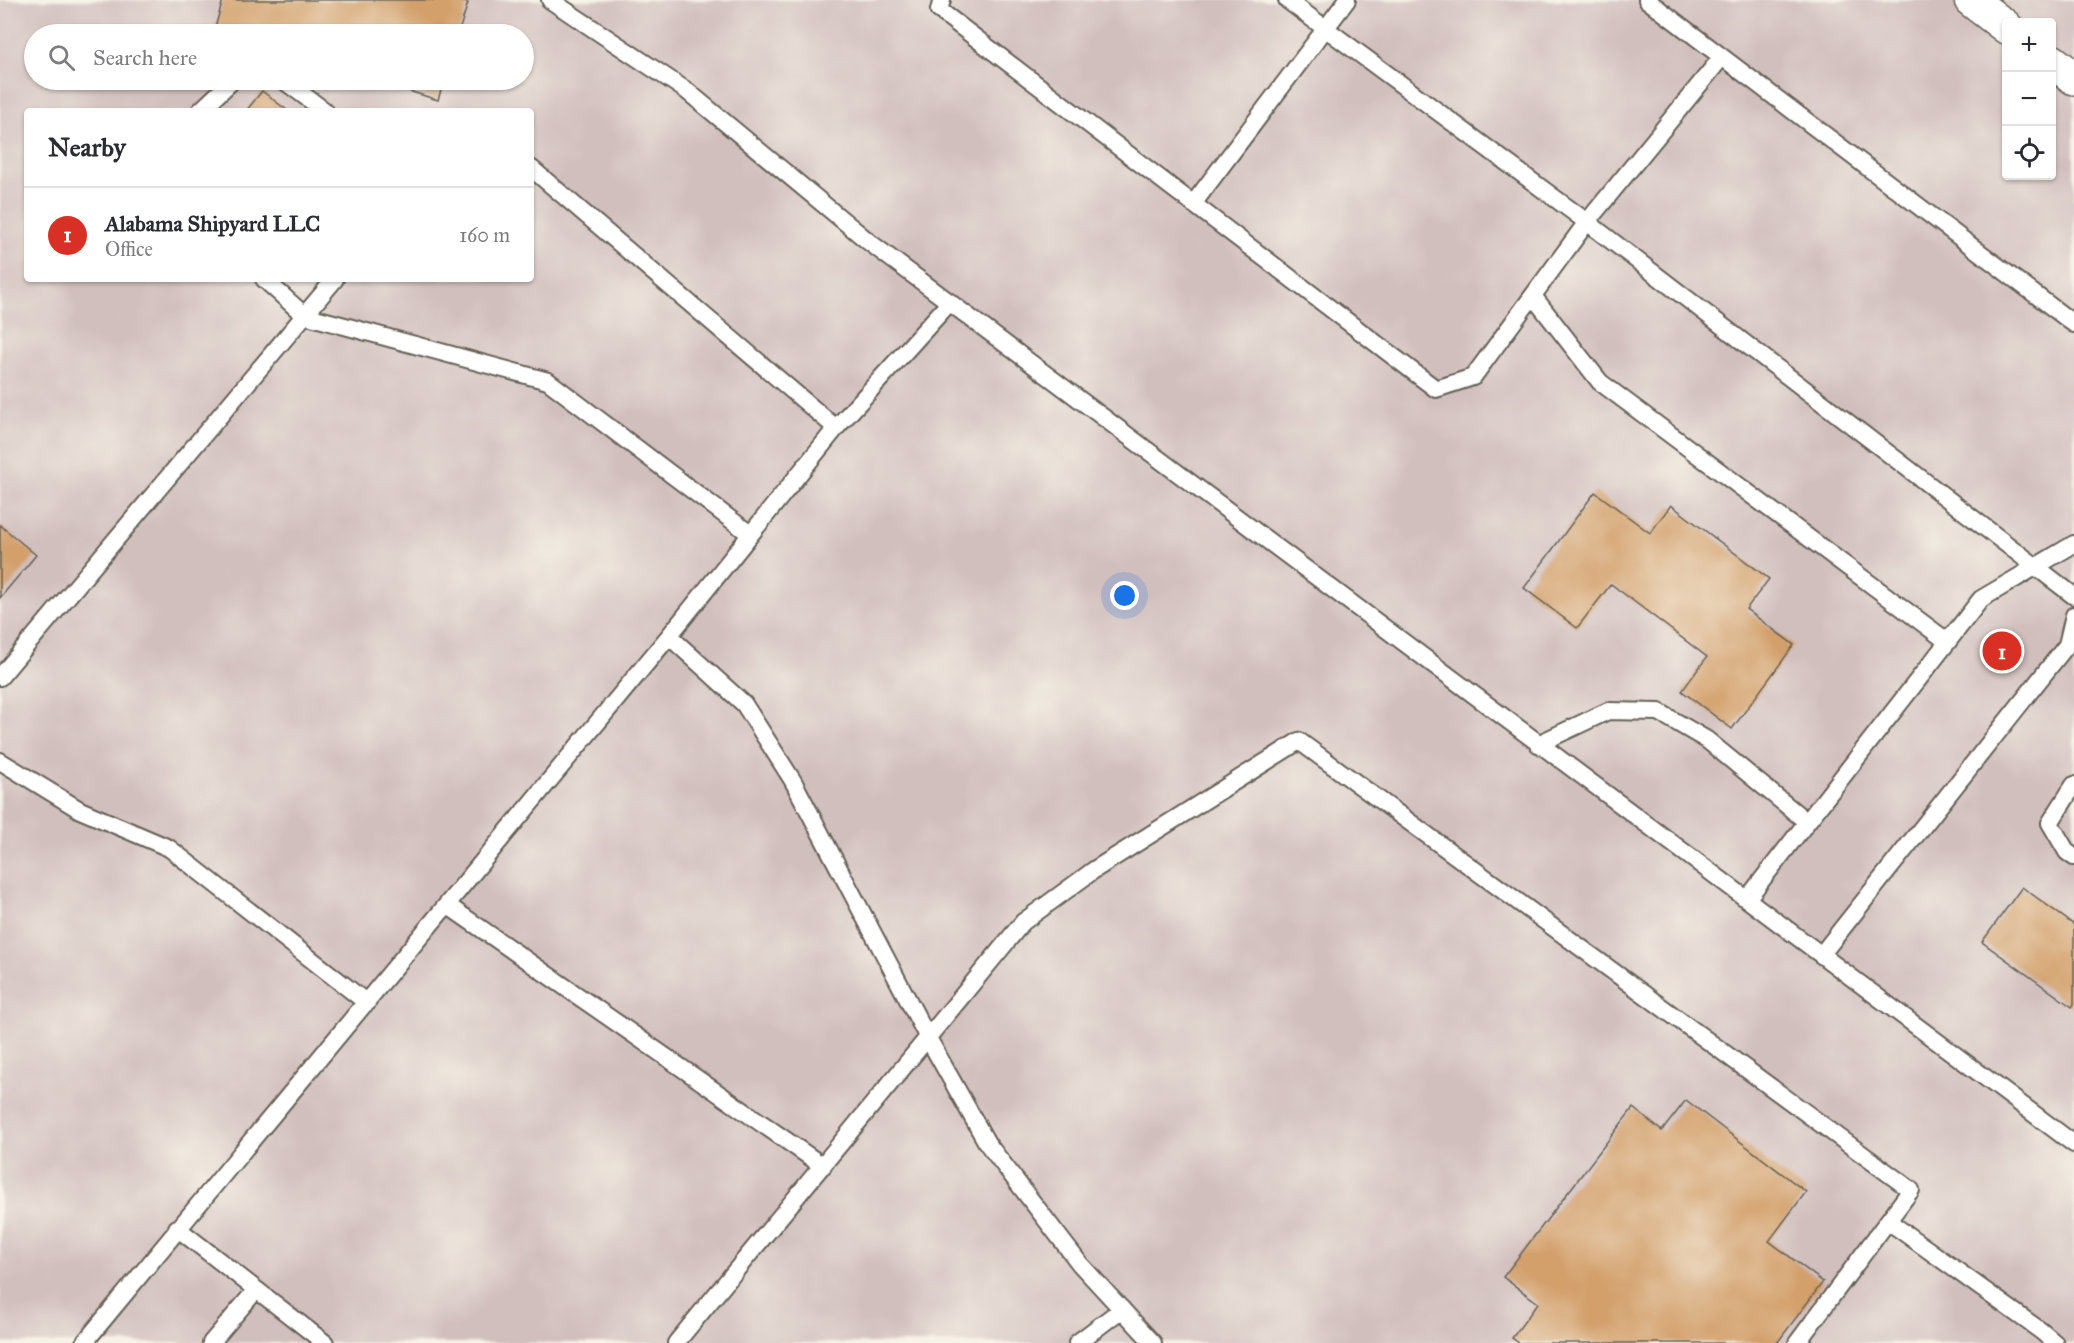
<!DOCTYPE html>
<html lang="en">
<head>
<meta charset="utf-8">
<style>
	:root { --surface:#fff; --page:#f2f2f3; --text:#2b2b33; --muted:#7c7c81; --line:#e1e1e2; --accent:#d93025 }
	body { margin:0; font-family:"IM FELL Great Primer",serif; background:var(--page); color:var(--text) }
	.controls { position:absolute; right:18px; top:18px; display:grid; overflow:hidden; border-radius:6px; box-shadow:0 2px 4px #0004 }
	.controls button { width:54px; height:54px; display:grid; place-items:center; padding:0; border:0; border-bottom:2px solid var(--line); background:var(--surface); color:var(--text); font:30px sans-serif }
	.you { position:absolute; left:1125px; top:596px; width:21px; height:21px; margin:-15px; border:4px solid #fff; border-radius:50%; background:#1a73e8; box-shadow:0 0 0 9px #1a73e833 }
	.badge { display:grid; place-items:center; width:39px; height:39px; border-radius:50%; background:var(--accent); color:#fff; font-size:20px; font-weight:700 }
	.pin { position:absolute; translate:-50% -50%; border:3px solid #fff; box-shadow:0 2px 6px #0006 }
	.list { margin:0; padding:0; list-style:none }
	h2 { display:flex; justify-content:space-between; align-items:center; height:78px; margin:0; padding:0 24px; font-size:26px }
	h2 small { font-size:20px; font-weight:400; color:var(--muted) }
	.list li { display:grid; grid-template-columns:39px 1fr auto; gap:18px; align-items:center; box-sizing:border-box; height:96px; padding:0 24px; border-top:2px solid var(--line) }
	.list b { display:block; font-size:22px; white-space:nowrap }
	.list p { margin:0; font-size:20px; white-space:nowrap; color:var(--muted) }
	.list em { font-size:20px; font-style:normal; color:var(--muted) }
	.icon { flex:none; width:33px; height:33px; fill:none; stroke:currentColor; stroke-width:2; stroke-linecap:round; stroke-linejoin:round }
	.map { position:relative; flex:none; width:2074px; height:1343px; overflow:hidden }
	.search { position:absolute; background:var(--surface); box-shadow:0 2px 4px #0004; left:24px; top:24px; width:510px; height:66px; display:flex; align-items:center; gap:15px; box-sizing:border-box; padding:0 21px; border-radius:33px; color:var(--muted); font-size:22px }
	.panel { position:absolute; background:var(--surface); box-shadow:0 2px 4px #0004; left:24px; top:108px; width:510px; height:174px; border-radius:6px }
	.map>svg:first-child { display:block }
	.industrial { fill:#d1bfbe; fill-rule:evenodd }
	.building { fill:#d3a06c }
	.lines { fill:none; stroke-linecap:round; stroke-linejoin:round }
	.lane-casing { stroke:#646054; stroke-width:20 }
	.street-casing { stroke:#646054; stroke-width:36 }
	.lane { stroke:#fff; stroke-width:16 }
	.street { stroke:#fff; stroke-width:33 }
</style>
</head>
<body>
<div class="map">
<svg width="2074" height="1343" viewBox="0 0 2074 1343">
	<rect width="100%" height="100%" fill="#f7f3e8"/>
	<filter id="ink" filterUnits="userSpaceOnUse"><feTurbulence type="fractalNoise" baseFrequency=".0167" numOctaves="2"/><feDisplacementMap in="SourceGraphic" scale="12" xChannelSelector="R" yChannelSelector="G"/><feConvolveMatrix kernelMatrix="1 2 1 2 8 2 1 2 1" color-interpolation-filters="sRGB"/></filter>
	<filter id="wash" filterUnits="userSpaceOnUse"><feTurbulence type="fractalNoise" baseFrequency=".008" numOctaves="4" result="noise"/><feDisplacementMap in="SourceGraphic" scale="24" xChannelSelector="R" yChannelSelector="G"/><feGaussianBlur stdDeviation="1.35" result="paint"/><feColorMatrix in="noise" values="0 0 0 0 0 0 0 0 0 0 0 0 0 0 0 0 0 1.4 0 .05"/><feComposite in="paint" operator="in"/></filter>
	<g filter="url(#wash)">
		<rect width="100%" height="100%" fill="#ebdfbb"/>
		<path class="industrial" d="M 0,0 L 2074,0 L 2074,1343 L 0,1343 ZM 2006,22 L 2052,22 L 2052,176 L 2006,176 ZM 34,34 L 524,34 L 524,80 L 34,80 ZM 27,111 L 531,111 L 531,279 L 27,279 Z"/>
		<g id="blocks">
			<path class="building" d="M 223,0 L 457,0 L 468,3 L 458,34 L 225,34 L 214,31 Z
				M 373,80 L 444,80 L 438,100 Z
				M 262,91 L 288,111 L 246,111 Z
				M 1595,492 L 1650,533 L 1671,505 L 1769,579 L 1746,609 L 1794,645 L 1732,729 L 1682,691 L 1707,657 L 1611,584 L 1577,628 L 1524,588 Z
				M 0,525 L 36,555 L 0,598 Z
				M 2022,887 L 2074,925 L 2074,1004 L 2072,1007 L 1982,942 Z
				M 1686,1100 L 1806,1192 L 1769,1241 L 1823,1282 L 1777,1343 L 1519,1343 L 1512,1338 L 1538,1303 L 1503,1277 L 1633,1108 L 1662,1131 Z"/>
		</g>
	</g>
	<g filter="url(#ink)">
		<use href="#blocks" fill-opacity="0" stroke="#646054" stroke-width="1.5"/>
		<g class="lines">
			<defs>
				<path id="lane" d="M 550,0 L 687,91 L 869,242 L 2074,1144
					M 942,0 L 939,10 L 1436,389 L 1473,377 L 1587,222 L 1722,57
					M 1287,0 L 1587,222 L 2074,596
					M 1647,0 L 2074,324
					M 283,80 L 325,111
					M 200,111 L 233,80
					M 531,168 L 836,428
					M 1193,204 L 1347,0
					M 264,279 L 304,315 L 548,381 L 750,534
					M 1533,296 L 1600,382 L 1948,642
					M 669,636 L 744,704 L 793,781 L 928,1038 L 987,1143 L 1080,1264 L 1153,1343
					M 0,677 L 335,279
					M 1538,744 L 1608,711 L 1659,712 L 1707,740 L 1807,822
					M 0,761 L 80,810 L 169,848 L 367,1003
					M 2074,785 L 2050,823 L 2067,852 L 2074,857
					M 1747,899 L 1981,599 L 2074,544
					M 447,905 L 823,1166
					M 1821,955 L 2067,645 L 2074,615
					M 1888,1221 L 2041,1331 L 2055,1343
					M 177,1228 L 325,1343
					M 84,1343 L 669,636 L 836,428 L 950,302
					M 211,1343 L 256,1290
					M 676,1343 L 1023,922 L 1094,870 L 1299,741 L 1911,1190 L 1797,1343
					M 1077,1343 L 1122,1309"/>
				<path id="street" d="M 1971,0 L 2006,27
					M 2052,61 L 2074,78"/>
			</defs>
			<use href="#lane" class="lane-casing"/>
			<use href="#street" class="street-casing"/>
			<use href="#lane" class="lane"/>
			<use href="#street" class="street"/>
		</g>
	</g>
</svg>
<div class="controls">
<button>+</button>
<button>−</button>
<button><svg class="icon" aria-label="locate" viewBox="0 0 24 24"><circle cx="12" cy="12" r="6"/><path d="M12 2v4M12 18v4M2 12h4M18 12h4"/></svg></button>
</div>
<div class="you"></div>
<div class="pin badge" style="left:2002px;top:651px">1</div>
<div class="search"><svg class="icon" aria-label="search" viewBox="0 0 24 24"><circle cx="10" cy="10" r="6"/><path d="M15 15l6 6"/></svg>Search here</div>
<section class="panel">
<h2>Nearby<small></small></h2>
<ul class="list">
<li><span class="badge">1</span><div><b>Alabama Shipyard LLC</b><p>Office</p></div><em>160 m</em></li>
</ul>
</section>
</div>
</body>
</html>
